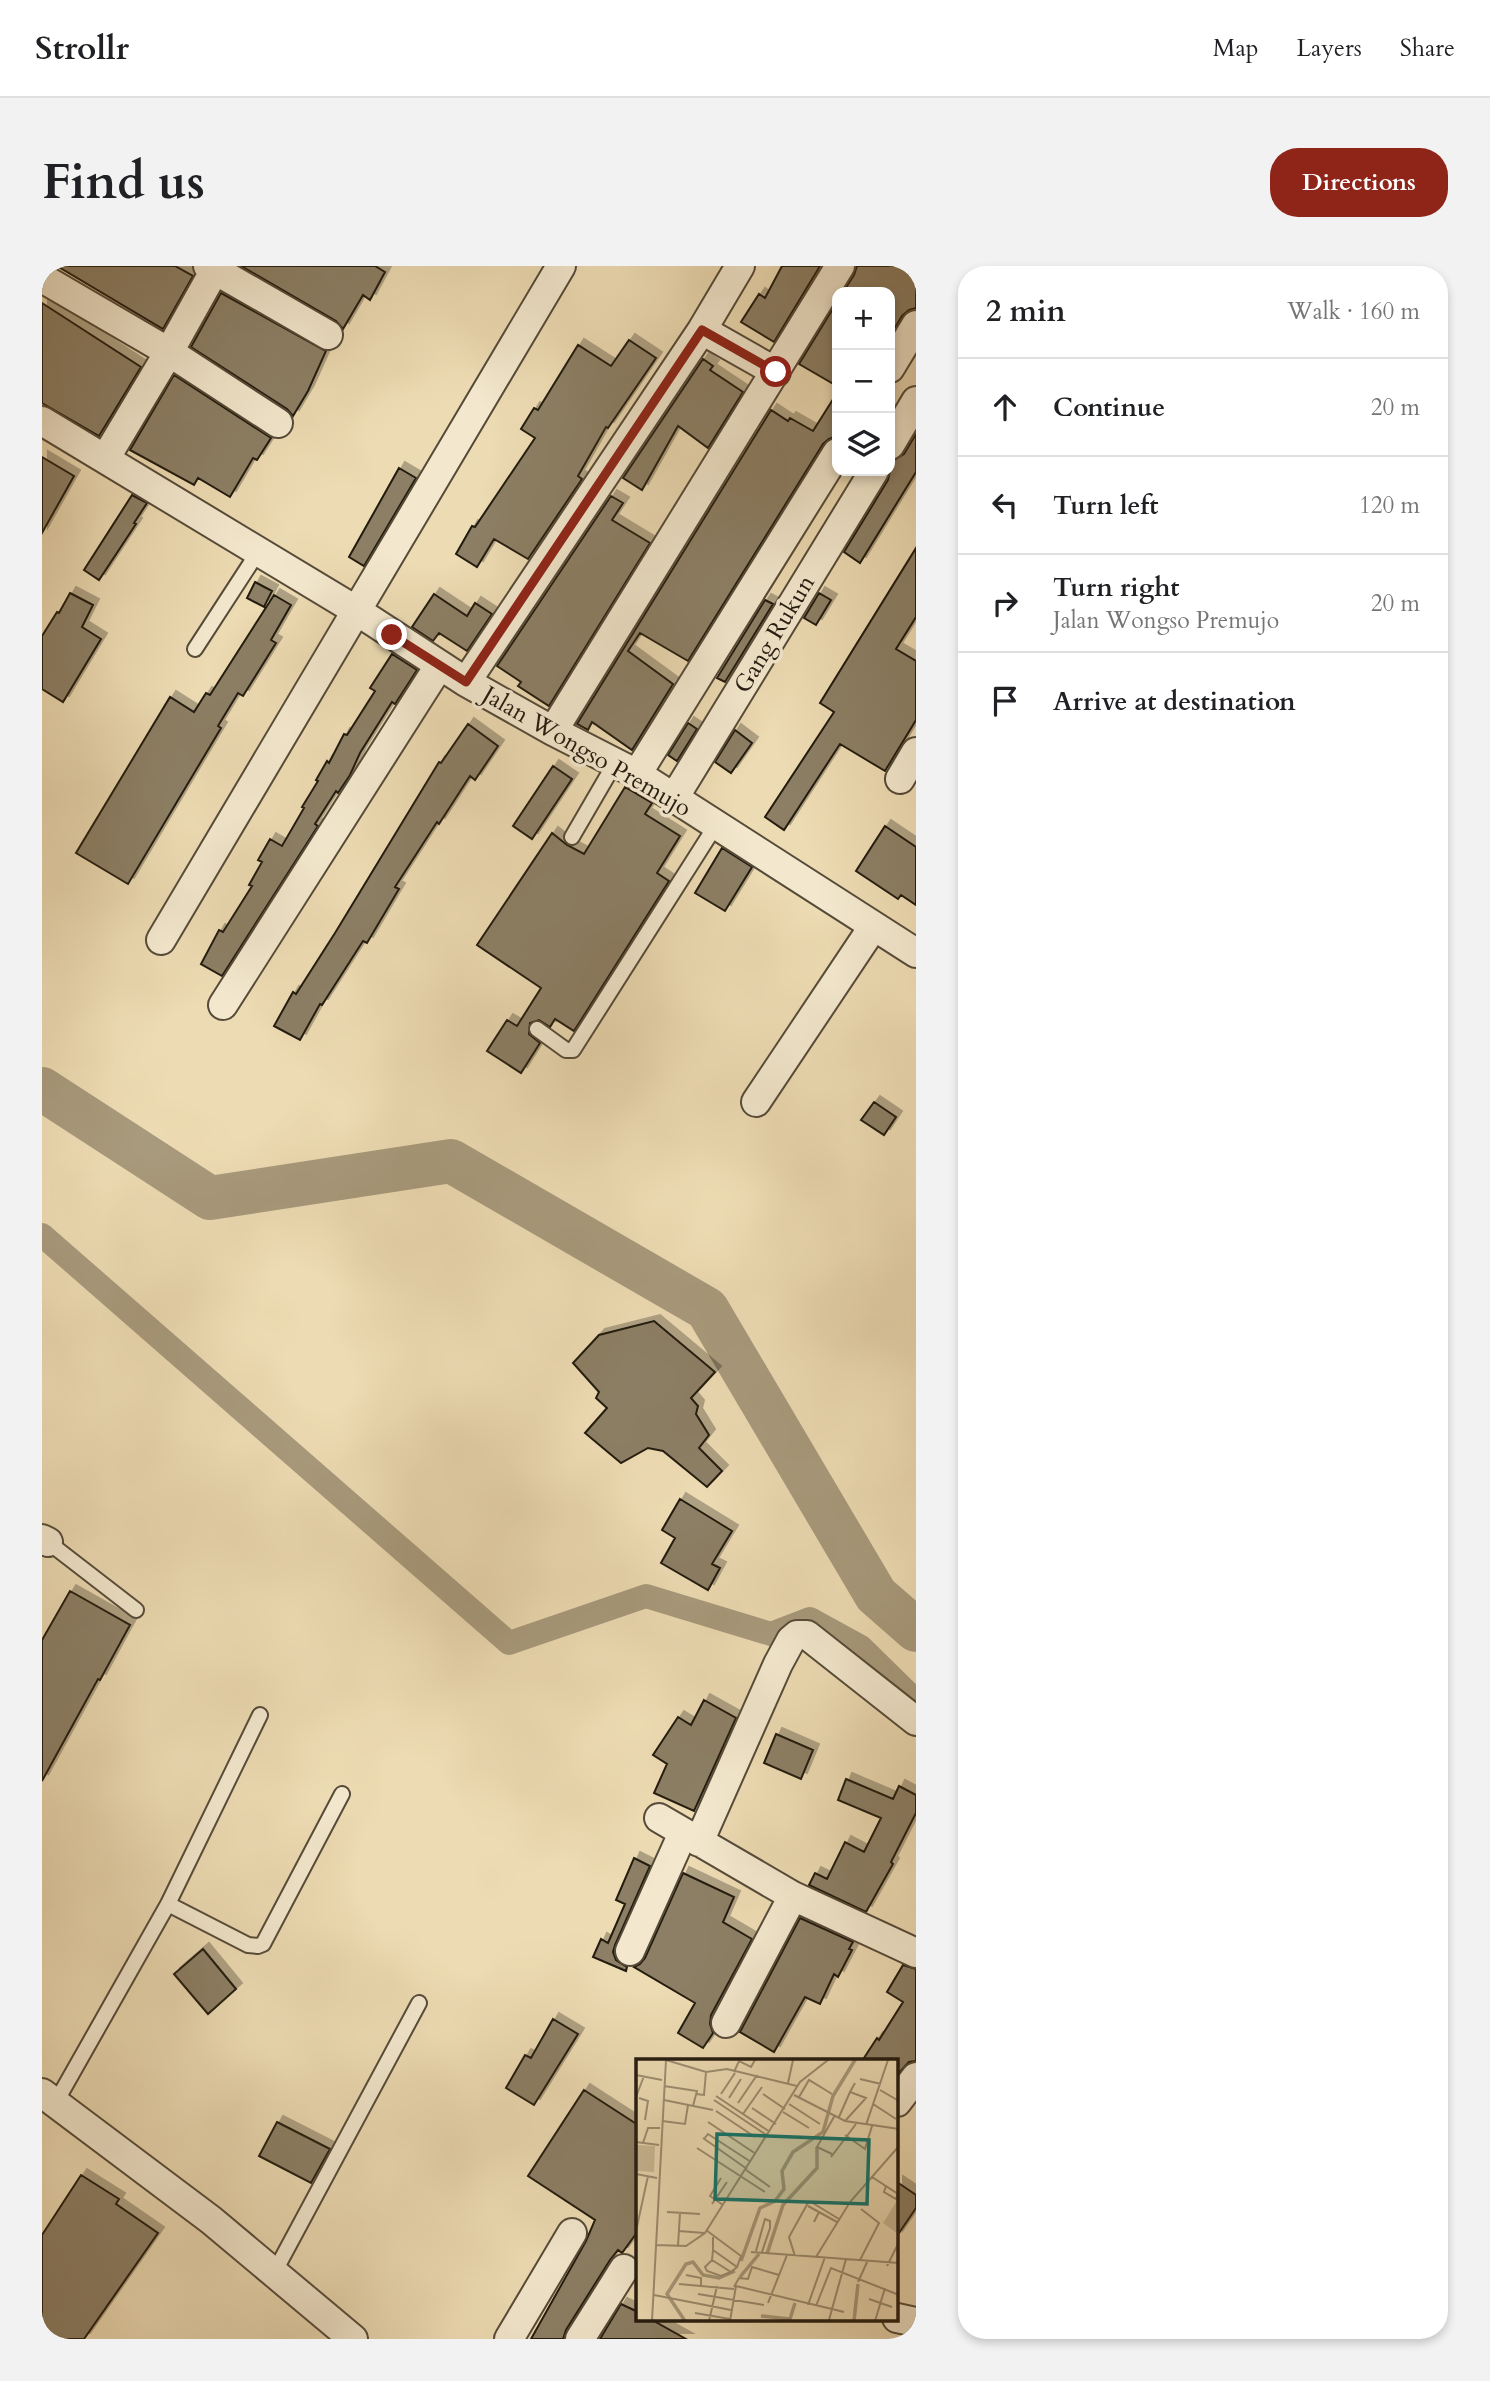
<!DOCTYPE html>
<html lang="en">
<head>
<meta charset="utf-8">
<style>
	:root { --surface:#fff; --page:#f2f2f2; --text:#202124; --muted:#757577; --line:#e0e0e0; --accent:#8f2418 }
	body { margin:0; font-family:Cardo,serif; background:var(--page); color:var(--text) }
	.controls { position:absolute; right:21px; top:21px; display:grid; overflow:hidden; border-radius:14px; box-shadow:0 4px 10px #0003 }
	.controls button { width:63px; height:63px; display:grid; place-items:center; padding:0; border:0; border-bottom:2px solid var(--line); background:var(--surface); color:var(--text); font:35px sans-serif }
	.stop { position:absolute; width:21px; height:21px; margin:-16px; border:5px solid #8f2418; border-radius:50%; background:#fff }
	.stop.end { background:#8f2418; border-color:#fff; box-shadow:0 2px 7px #0008 }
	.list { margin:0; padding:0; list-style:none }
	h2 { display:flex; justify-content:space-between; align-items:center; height:91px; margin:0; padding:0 28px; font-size:30px }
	h2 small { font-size:23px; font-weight:400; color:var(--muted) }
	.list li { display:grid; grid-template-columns:46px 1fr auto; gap:21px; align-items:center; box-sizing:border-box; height:98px; padding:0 28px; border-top:2px solid var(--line) }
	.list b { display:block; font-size:26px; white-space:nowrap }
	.list p { margin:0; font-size:23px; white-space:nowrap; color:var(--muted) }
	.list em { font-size:23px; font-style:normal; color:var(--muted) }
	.icon { flex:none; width:38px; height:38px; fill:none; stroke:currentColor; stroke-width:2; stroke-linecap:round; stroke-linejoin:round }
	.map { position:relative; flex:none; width:874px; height:2073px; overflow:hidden; border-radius:28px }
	header { display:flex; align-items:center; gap:42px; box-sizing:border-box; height:98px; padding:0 35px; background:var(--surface); border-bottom:2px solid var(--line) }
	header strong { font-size:33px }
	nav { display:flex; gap:38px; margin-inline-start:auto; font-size:24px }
	.intro { display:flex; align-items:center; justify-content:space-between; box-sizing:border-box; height:168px; padding:0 42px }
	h1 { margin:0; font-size:49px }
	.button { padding:18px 32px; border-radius:28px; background:var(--accent); color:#fff; font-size:24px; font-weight:700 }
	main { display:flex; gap:42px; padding:0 42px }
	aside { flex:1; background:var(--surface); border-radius:28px; box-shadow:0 4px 10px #0003 }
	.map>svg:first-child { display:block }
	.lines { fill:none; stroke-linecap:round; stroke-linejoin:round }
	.canal { stroke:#a89a7c; stroke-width:24 }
	.river { stroke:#a89a7c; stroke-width:44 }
	.building { fill:#8c7f65; stroke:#231b10; stroke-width:2; filter:url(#shadow) }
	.service-casing { stroke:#564b39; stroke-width:18 }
	.minor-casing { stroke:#564b39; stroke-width:32 }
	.service { stroke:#f3e8ce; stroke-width:14 }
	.minor { stroke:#f3e8ce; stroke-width:28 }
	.route { stroke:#8f2418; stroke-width:9 }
	.labels { text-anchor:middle; stroke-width:7; stroke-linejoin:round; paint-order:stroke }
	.street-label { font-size:24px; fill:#231b10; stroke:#f3e8ce }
	.inset-river { fill:none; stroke:#a89a7c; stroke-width:3.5 }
	.inset-road { fill:none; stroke:#9c8e72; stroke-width:2 }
	.view { fill:#0f766e; fill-opacity:0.15; stroke:#0f766e; stroke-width:3.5 }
	.inset-edge { fill:none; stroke:#231b10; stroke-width:3.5 }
</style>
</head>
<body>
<header>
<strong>Strollr</strong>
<nav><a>Map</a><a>Layers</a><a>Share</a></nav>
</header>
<div class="intro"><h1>Find us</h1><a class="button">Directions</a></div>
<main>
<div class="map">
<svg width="874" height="2073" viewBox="0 0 874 2073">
	<defs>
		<filter id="shadow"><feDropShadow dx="6" dy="-6" stdDeviation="0" flood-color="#0004"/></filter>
	</defs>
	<rect width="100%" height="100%" fill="#eddbb3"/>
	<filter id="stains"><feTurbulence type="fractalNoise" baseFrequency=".00286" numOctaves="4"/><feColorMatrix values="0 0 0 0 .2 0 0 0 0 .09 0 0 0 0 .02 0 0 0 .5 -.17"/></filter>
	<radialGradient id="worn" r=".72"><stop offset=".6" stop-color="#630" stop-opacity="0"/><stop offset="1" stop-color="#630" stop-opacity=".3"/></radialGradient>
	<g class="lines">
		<path class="canal" d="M 0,969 L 467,1377 L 604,1330 L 729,1368 L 768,1353 L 819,1381 L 874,1435"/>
		<path class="river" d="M 0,823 L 168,932 L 409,895 L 665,1043 L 834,1329 L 874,1364"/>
	</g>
	<path class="building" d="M 15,0 L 133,0 L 151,10 L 121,63 Z
		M 199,0 L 333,0 L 343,6 L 328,34 L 321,29 L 301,63 L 294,55 Z
		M 740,0 L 778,0 L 732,76 L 699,56 L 717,28 L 723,32 Z
		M 815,0 L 874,0 L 874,42 L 867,44 L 860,50 L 848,70 L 848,26 L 801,26 L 812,9 Z
		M 179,27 L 284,85 L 266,125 L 251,150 L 245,143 L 149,81 Z
		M 795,36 L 795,120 L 757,98 Z
		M 0,37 L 99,101 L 57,170 L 0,137 Z
		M 587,74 L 614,92 L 566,162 L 564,161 L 536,210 L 540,213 L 486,293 L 452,273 L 435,301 L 414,288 L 430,260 L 433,261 L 493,172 L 479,163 L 492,142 L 496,144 L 536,79 L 569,100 Z
		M 661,93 L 671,100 L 668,104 L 701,126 L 666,182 L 636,160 L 600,224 L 581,212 Z
		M 132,109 L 229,172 L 215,194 L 211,192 L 188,231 L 156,212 L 152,219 L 88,184 Z
		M 795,127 L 795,170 L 787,173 L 781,178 L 646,395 L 598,367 L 586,385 L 631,418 L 590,484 L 550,456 L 546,464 L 535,458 L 729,144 L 746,155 L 748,152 L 771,165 Z
		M 874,168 L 874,206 L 818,297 L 802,286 L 846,214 L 850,195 L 862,188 Z
		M 0,191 L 32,210 L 0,267 Z
		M 357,202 L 374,212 L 322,300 L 307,291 Z
		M 90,229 L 105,237 L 92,257 L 94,258 L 57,314 L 42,304 Z
		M 569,230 L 581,237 L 570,254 L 608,277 L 507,440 L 476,420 L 479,416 L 455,400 Z
		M 874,282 L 874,351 L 854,383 L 874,395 L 874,454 L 843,505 L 798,478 L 742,564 L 723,551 L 792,446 L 778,437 Z
		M 213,316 L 230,325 L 222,341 L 205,332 Z
		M 28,327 L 51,339 L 40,361 L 59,373 L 21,436 L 0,423 L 0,370 L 15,346 L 17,347 Z
		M 777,327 L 789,334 L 774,359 L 762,352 Z
		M 392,328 L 425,350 L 433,337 L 450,348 L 425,385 L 397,367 L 391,375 L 370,361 Z
		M 232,329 L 249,339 L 229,374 L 234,377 L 201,430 L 196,427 L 176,460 L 179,462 L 86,618 L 34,587 L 128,431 L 152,446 L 164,427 L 168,429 Z
		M 723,334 L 731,338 L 683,416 L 675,412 Z
		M 350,388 L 375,404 L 353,438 L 350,436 L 318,487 L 308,509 L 296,527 L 294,525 L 273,558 L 276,560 L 180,710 L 159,698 L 177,664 L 181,666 L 210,620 L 207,619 L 220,596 L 216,594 L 228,573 L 240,580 L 262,542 L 260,541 L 276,515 L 274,514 L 285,495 L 287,497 L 302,468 L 305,469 L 333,425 L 328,422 Z
		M 646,457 L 655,463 L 635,495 L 626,489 Z
		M 426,458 L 456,480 L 433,514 L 428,510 L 397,558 L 395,556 L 353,621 L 357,623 L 325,677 L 321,675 L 280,739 L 278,738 L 258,774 L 232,760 L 251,726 L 254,728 L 293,667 L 397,496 L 399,497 Z
		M 693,464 L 710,477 L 689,507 L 673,496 Z
		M 511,500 L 530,513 L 490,573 L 471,560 Z
		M 583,521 L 610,537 L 603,548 L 638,570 L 615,607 L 627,615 L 532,765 L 513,753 L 508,761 L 497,754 L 488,757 L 487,768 L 498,777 L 479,807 L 445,785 L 465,754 L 475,760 L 499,722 L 435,679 L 510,567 L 525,579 L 542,588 Z
		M 843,560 L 874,581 L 874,639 L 859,629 L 856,633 L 814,605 Z
		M 680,582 L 710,601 L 683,645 L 653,627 Z
		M 832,836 L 854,851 L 842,869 L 819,854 Z
		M 612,1055 L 673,1106 L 649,1132 L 656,1140 L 654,1148 L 667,1169 L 657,1182 L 680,1205 L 665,1221 L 621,1185 L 606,1182 L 579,1197 L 543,1167 L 565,1142 L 554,1132 L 557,1126 L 531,1097 L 557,1069 Z
		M 638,1233 L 690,1265 L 670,1298 L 678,1302 L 666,1324 L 619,1297 L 633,1272 L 620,1264 Z
		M 28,1325 L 88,1359 L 58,1414 L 56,1413 L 0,1515 L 0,1374 Z
		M 662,1434 L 694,1452 L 652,1545 L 612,1527 L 625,1498 L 611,1489 L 636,1451 L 649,1459 Z
		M 734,1468 L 771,1484 L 759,1513 L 722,1497 Z
		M 804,1513 L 851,1533 L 857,1520 L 874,1529 L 874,1547 L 849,1596 L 851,1598 L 824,1646 L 767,1619 L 773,1607 L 785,1613 L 803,1576 L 822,1586 L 839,1552 L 796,1534 Z
		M 592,1592 L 608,1600 L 573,1679 L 571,1686 L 574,1694 L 585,1701 L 584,1705 L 551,1691 L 559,1673 L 566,1677 L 583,1638 L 574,1634 Z
		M 641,1607 L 692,1631 L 681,1656 L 710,1673 L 669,1749 L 668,1758 L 671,1767 L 661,1782 L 636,1767 L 653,1737 L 592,1701 L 598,1698 L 603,1692 Z
		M 758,1652 L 811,1676 L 807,1683 L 810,1684 L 796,1711 L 792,1708 L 778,1738 L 763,1731 L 732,1786 L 698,1766 Z
		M 161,1683 L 194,1723 L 166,1748 L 132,1708 Z
		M 861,1699 L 874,1703 L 874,1795 L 867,1796 L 855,1809 L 855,1795 L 820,1795 L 835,1772 L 837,1774 L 861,1736 L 845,1726 Z
		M 511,1753 L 536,1768 L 492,1839 L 464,1822 L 483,1789 L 489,1792 Z
		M 542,1824 L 596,1859 L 596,1965 L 580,1987 L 576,1984 L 568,1994 L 524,2064 L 521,2073 L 489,2073 L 544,1975 L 553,1954 L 486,1910 Z
		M 235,1856 L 288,1883 L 269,1917 L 217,1890 Z
		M 39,1909 L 77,1933 L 74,1938 L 116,1967 L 42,2073 L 0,2073 L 0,1969 Z
		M 855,1916 L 874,1929 L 874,1942 L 855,1970 Z
		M 579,2038 L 596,2046 L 596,2054 L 610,2054 L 644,2073 L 558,2073 Z"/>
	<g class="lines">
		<defs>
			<path id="service" d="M 153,383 L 216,286
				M 530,571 L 573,497
				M 495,763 L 524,784 L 531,784 L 674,559
				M 6,1276 L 94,1344
				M 126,1638 L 206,1679 L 216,1680 L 221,1678 L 300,1528
				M 14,1836 L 126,1638 L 218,1449
				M 232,2007 L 377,1737"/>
			<path id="minor" d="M 166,0 L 286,69
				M 0,12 L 127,86 L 236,157
				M 660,64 L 734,106
				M 848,102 L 874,59
				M 0,155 L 315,345 L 424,416 L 511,465 L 595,508 L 874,687
				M 848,179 L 874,135
				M 63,193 L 127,86 L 175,0
				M 424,416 L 660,64 L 698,0
				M 511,465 L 798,0
				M 595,508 L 795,187
				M 858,513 L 874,486
				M 632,532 L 832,205
				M 119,674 L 519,0
				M 181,739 L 397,400
				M 714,836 L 831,661
				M 0,1273 L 6,1276
				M 617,1552 L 751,1630 L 874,1687
				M 657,1576 L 736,1398 L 749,1374 L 755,1369 L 765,1369 L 874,1455
				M 588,1685 L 641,1567
				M 684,1757 L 751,1630
				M 0,1827 L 169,1954 L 311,2073
				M 855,1836 L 874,1811
				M 855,2052 L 874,2056
				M 467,2073 L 530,1967
				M 538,2073 L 582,2003"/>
		</defs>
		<use href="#service" class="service-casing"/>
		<use href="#minor" class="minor-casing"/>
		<use href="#service" class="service"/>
		<use href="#minor" class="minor"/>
	</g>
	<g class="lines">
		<path class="route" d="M 350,369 L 424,416 L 660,64 L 734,106"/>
	</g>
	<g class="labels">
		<g class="street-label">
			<text transform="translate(732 368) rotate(-59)" y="8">Gang Rukun</text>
			<text transform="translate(545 485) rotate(30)" y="8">Jalan Wongso Premujo</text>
		</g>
	</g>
	<g transform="translate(594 1793)">
		<rect width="262" height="262" fill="#eddbb3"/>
		<path d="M 1,86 L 19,87 L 18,113 L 0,112 ZM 262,140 L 262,175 L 247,164 Z" fill="#cbba97"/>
		<path class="inset-river" d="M 131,195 L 147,146 L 181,109 L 181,88M 105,202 L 124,149 L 139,142 L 148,130 L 146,112 L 157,93 L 187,73 L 197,37 L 219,1M 104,218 L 123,195M 125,257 L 154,260 L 159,244M 49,262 L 31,235 L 50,205 L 57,203 L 67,216 L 83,219 L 99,212M 218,262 L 222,225"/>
		<path class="inset-road" d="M 30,1 L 70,13 L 91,10 L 161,27M 98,13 L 103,2 L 115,8 L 119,1M 0,16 L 26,21M 224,20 L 245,25M 152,24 L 157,1M 28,27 L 61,32 L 57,47M 244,31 L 263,42M 60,35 L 68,36 L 70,13M 85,35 L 99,14M 127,35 L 149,50M 158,36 L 209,62 L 263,70M 80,37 L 134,73M 0,38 L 8,17M 163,38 L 173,21 L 196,35M 3,39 L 12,42 L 9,61M 93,39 L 105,20M 28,41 L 77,51M 78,41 L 132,77M 102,44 L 121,16M 153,45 L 184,65M 237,45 L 260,60M 116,49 L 140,65M 80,52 L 119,78M 147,53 L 173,69M 107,55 L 126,28M 203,58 L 214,33M 26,62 L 49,65 L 52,46M 209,62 L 230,39 L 214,33 L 219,24M 72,63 L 120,95M 230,66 L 252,1M 209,76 L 229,90 L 236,67M 67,79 L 111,110M 68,80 L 72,75 L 115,103M 0,83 L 23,86M 7,84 L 12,69 L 24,69M 61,89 L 129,133M 196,95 L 181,88 L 199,56M 195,98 L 220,65M 110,111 L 134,128M 0,115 L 21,119M 236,118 L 262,135 L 260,140 L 248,133 L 250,127M 85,119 L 74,137 L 87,146M 175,143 L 203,160M 76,145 L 91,123M 31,153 L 64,155M 178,163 L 183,153 L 172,147 L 201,163M 70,171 L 105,197 L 101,208 L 77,191 L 77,178M 0,172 L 12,117M 43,172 L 68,174M 20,186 L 50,187 L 69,174 L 164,23 L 192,1M 42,187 L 44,154M 77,191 L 76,201 L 95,213 L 101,208M 120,192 L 129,160 L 134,162 L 134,169 L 126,193M 115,193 L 263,204M 159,197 L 153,178 L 173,142M 180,198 L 214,143 L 263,87M 76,201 L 69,208 L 71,212 L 85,217 L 95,213M 224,201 L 243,164 L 225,150M 251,207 L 263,183M 50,216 L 65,219 L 65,227M 222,223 L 232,201M 43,225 L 98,230M 98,228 L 103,219 L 112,220 L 116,208 L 143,216M 62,235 L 128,246M 18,236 L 95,251M 233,240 L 256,248M 132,244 L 151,196M 172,246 L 189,198M 180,247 L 195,209 L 263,236M 59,254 L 94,260M 193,261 L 196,250 L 208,253M 16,262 L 30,1M 73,262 L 81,227M 94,262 L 100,227 L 196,250 L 210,200M 239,262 L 249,229"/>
		<path class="view" d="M 81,75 L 233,81 L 231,145 L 79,140 Z"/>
		<rect width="262" height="262" class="inset-edge"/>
	</g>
	<rect width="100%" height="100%" filter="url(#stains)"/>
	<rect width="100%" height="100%" fill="url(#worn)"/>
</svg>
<div class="controls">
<button>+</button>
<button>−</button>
<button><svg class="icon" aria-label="layers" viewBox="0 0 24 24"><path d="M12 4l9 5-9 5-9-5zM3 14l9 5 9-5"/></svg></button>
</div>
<div class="stop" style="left:734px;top:106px"></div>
<div class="stop end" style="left:350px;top:369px"></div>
</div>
<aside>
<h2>2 min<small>Walk · 160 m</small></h2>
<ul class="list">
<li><svg class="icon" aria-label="ahead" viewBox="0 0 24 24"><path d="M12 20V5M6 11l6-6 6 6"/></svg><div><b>Continue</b></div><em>20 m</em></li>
<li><svg class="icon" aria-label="left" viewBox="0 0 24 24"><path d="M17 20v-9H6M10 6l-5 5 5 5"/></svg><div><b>Turn left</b></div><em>120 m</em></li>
<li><svg class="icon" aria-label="right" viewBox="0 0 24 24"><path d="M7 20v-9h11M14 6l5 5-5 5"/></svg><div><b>Turn right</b><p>Jalan Wongso Premujo</p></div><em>20 m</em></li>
<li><svg class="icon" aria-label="arrive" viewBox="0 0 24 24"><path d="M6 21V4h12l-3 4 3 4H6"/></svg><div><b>Arrive at destination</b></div></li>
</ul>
</aside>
</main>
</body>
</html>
